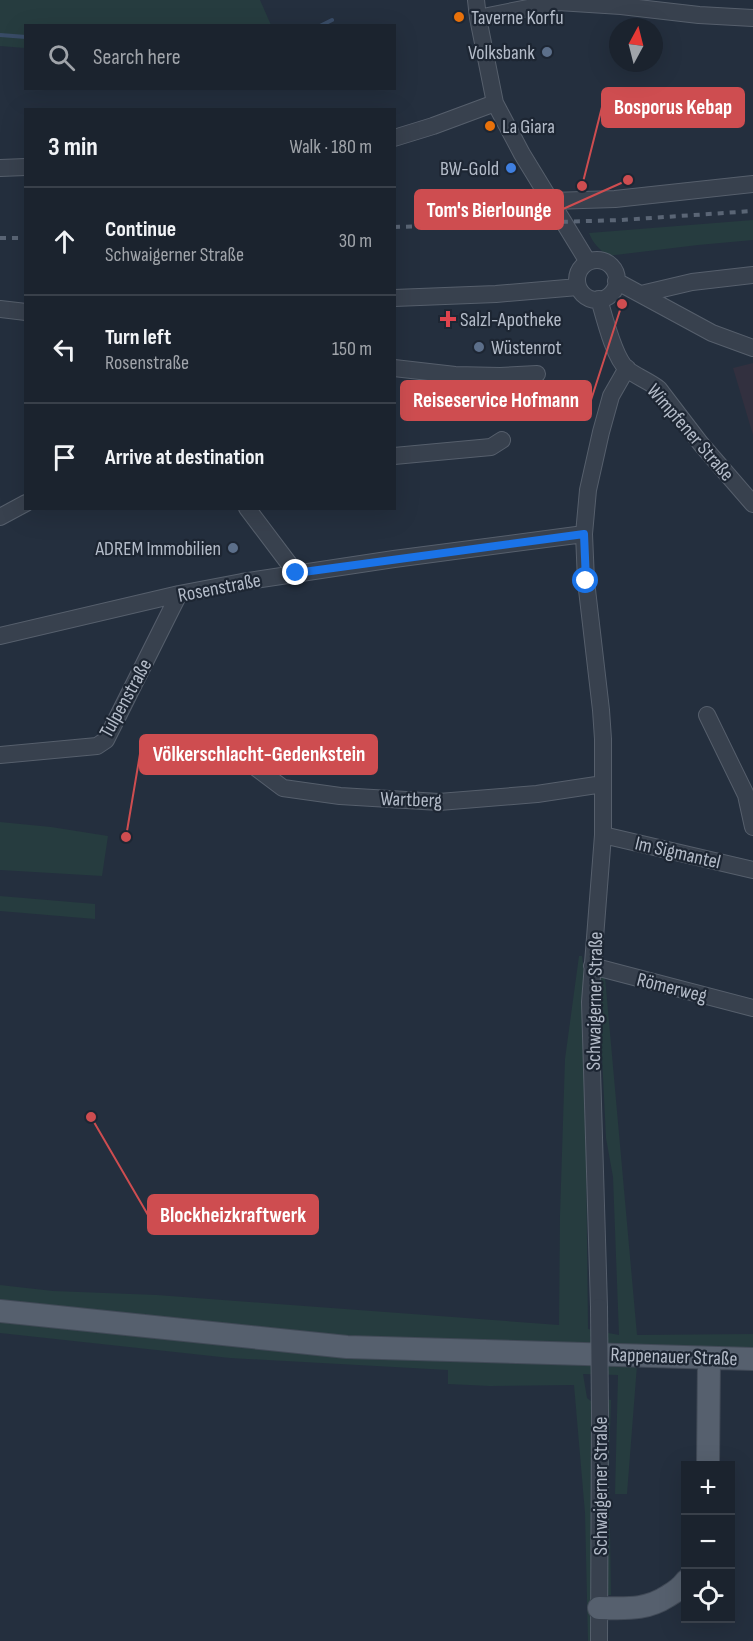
<!DOCTYPE html>
<html lang="en">
<head>
<meta charset="utf-8">
<style>
	:root { --surface:#1b232e; --page:#242b36; --text:#f1f3f6; --muted:#a0a4aa; --line:#39404a }
	body { margin:0; font-family:"Sofia Sans Condensed",sans-serif; background:var(--page); color:var(--text) }
	.controls { position:absolute; right:18px; bottom:18px; display:grid; overflow:hidden; border-radius:0px; box-shadow:0 6px 24px #0002 }
	.controls button { width:54px; height:54px; display:grid; place-items:center; padding:0; border:0; border-bottom:2px solid var(--line); background:var(--surface); color:var(--text); font:30px sans-serif }
	.compass { position:absolute; left:609px; top:18px; width:54px; height:54px; border-radius:50%; background:var(--surface); box-shadow:0 6px 24px #0002; rotate:7deg }
	.stop { position:absolute; width:18px; height:18px; margin:-14px; border:4px solid #1a73e8; border-radius:50%; background:#fff }
	.stop.end { background:#1a73e8; border-color:#fff; box-shadow:0 2px 6px #0008 }
	.list { margin:0; padding:0; list-style:none }
	h2 { display:flex; justify-content:space-between; align-items:center; height:78px; margin:0; padding:0 24px; font-size:26px }
	h2 small { font-size:20px; font-weight:400; color:var(--muted) }
	.list li { display:grid; grid-template-columns:39px 1fr auto; gap:18px; align-items:center; box-sizing:border-box; height:108px; padding:0 24px; border-top:2px solid var(--line) }
	.list b { display:block; font-size:22px; white-space:nowrap }
	.list p { margin:0; font-size:20px; white-space:nowrap; color:var(--muted) }
	.list em { font-size:20px; font-style:normal; color:var(--muted) }
	.icon { flex:none; width:33px; height:33px; fill:none; stroke:currentColor; stroke-width:2; stroke-linecap:round; stroke-linejoin:round }
	.map { position:relative; flex:none; width:753px; height:1641px; overflow:hidden }
	.search { position:absolute; background:var(--surface); box-shadow:0 6px 24px #0002; left:24px; top:24px; width:372px; height:66px; display:flex; align-items:center; gap:15px; box-sizing:border-box; padding:0 21px; border-radius:0px; color:var(--muted); font-size:22px }
	.panel { position:absolute; background:var(--surface); box-shadow:0 6px 24px #0002; left:24px; top:108px; width:372px; height:402px; border-radius:0px }
	.map>svg:first-child { display:block }
	.medical { fill:#32303f }
	.green { fill:#263c3f }
	.lines { fill:none; stroke-linecap:round; stroke-linejoin:round }
	.stream { stroke:#394c67; stroke-width:4 }
	.minor-casing { stroke:#565f6c; stroke-width:18 }
	.major-casing { stroke:#414a57; stroke-width:24 }
	.minor { stroke:#38414e; stroke-width:16 }
	.major { stroke:#56606e; stroke-width:22 }
	.rail { stroke:#5a6575; stroke-width:4; stroke-dasharray:6 6; stroke-linecap:butt }
	.minor-bridge-casing { stroke:#565f6c; stroke-width:18; stroke-linecap:butt }
	.minor-bridge { stroke:#38414e; stroke-width:16 }
	.route { stroke:#1a73e8; stroke-width:8 }
	.food-dot { fill:#e8710a; stroke:#1d2633; stroke-width:2 }
	.service-dot { fill:#5c6f8a; stroke:#1d2633; stroke-width:2 }
	.shop-dot { fill:#3f7fe0; stroke:#1d2633; stroke-width:2 }
	.health-dot { fill:#e0444e; stroke:#1d2633; stroke-width:2 }
	.labels { text-anchor:middle; stroke-width:4.5; stroke-linejoin:round; paint-order:stroke }
	.poi-label { font-size:20px; fill:#b4bcc9; stroke:#1d2633; text-anchor:start }
	.street-label { font-size:20px; fill:#b4bcc9; stroke:#1d2633 }
	.leader { fill:none; stroke:#ce4d50; stroke-width:2 }
	.callout-dot { fill:#ce4d50; stroke:#1d2633; stroke-width:2 }
	.callout { fill:#ce4d50; stroke:#ce4d50; stroke-width:2 }
	.callout-label { font-size:21px; text-anchor:middle; font-weight:bold; fill:#fff }
</style>
</head>
<body>
<div class="map">
<svg width="753" height="1641" viewBox="0 0 753 1641">
	<rect width="100%" height="100%" fill="#242f3e"/>
	<path class="medical" d="M 753,363 L 753,435 L 733,368 Z"/>
	<path class="green" d="M 0,0 L 260,0 L 271,25 L 26,26 L 25,48 L 0,46 Z
		M 753,220 L 753,240 L 698,245 L 607,256 C 599,247 594,246 589,233 Z
		M 0,822 L 51,827 L 108,836 L 102,876 L 0,870 Z
		M 0,896 L 95,904 L 95,919 L 0,911 Z
		M 579,956 L 582,956 L 584,971 L 588,1329 L 619,1335 L 613,1177 L 606,1138 L 600,1016 L 600,976 L 605,977 L 637,1335 L 753,1334 L 753,1351 L 395,1339 L 293,1332 L 0,1304 L 0,1285 L 53,1291 L 157,1295 L 559,1325 L 560,1215 L 565,1059 Z
		M 0,1320 L 637,1365 L 627,1494 L 615,1494 L 618,1375 L 583,1374 L 587,1398 L 591,1401 L 594,1641 L 588,1641 L 585,1513 L 574,1385 L 490,1386 L 448,1384 L 448,1370 L 230,1358 L 0,1333 Z
		M 607,1399 L 611,1400 L 609,1464 L 611,1595 L 607,1595 Z"/>
	<g class="lines">
		<path class="stream" d="M 320,26 L 332,20
			M 0,35 L 26,37"/>
		<defs>
			<path id="minor" d="M 476,0 L 478,18 L 495,103 L 522,154 L 588,262
				M 478,18 L 558,2 L 621,6 L 699,15 L 753,18
				M 394,138 L 433,126 L 495,103
				M 0,168 L 26,167
				M 551,201 L 615,199 L 753,184
				M577 280a20 20 0 1 1 40 0a20 20 0 1 1-40 0Z
				M 616,281 L 712,333 L 753,348
				M 641,294 L 692,282 L 753,275
				M 394,298 L 496,294 L 578,287
				M 599,299 C 604,316 614,358 627,369 C 637,377 649,381 659,389 L 701,444 L 753,504
				M 0,309 L 26,312
				M 394,368 L 455,375 L 500,376 L 537,374
				M 394,456 L 491,447 L 502,440
				M 247,508 L 296,573
				M 0,517 L 26,503
				M 0,636 L 179,594 L 242,582 L 394,559 L 584,534
				M 707,715 L 746,795 L 753,827
				M 231,749 L 283,788 L 340,796 L 439,802 L 537,794 L 603,784
				M 0,755 L 97,746 L 106,740 L 179,594
				M 603,835 L 753,870
				M 592,966 L 753,1008
				M 599,1307 L 590,1002 L 603,835 L 603,739 L 601,710 L 586,581 L 584,534 L 588,490 L 601,432 L 611,396 L 627,368
				M 599,1641 L 600,1413"/>
			<path id="major" d="M 0,1311 L 347,1347 L 753,1359
				M 708,1466 L 709,1358
				M 599,1608 C 625,1608 645,1611 668,1596 C 675,1592 681,1588 686,1581"/>
		</defs>
		<use href="#minor" class="minor-casing"/>
		<use href="#major" class="major-casing"/>
		<use href="#minor" class="minor"/>
		<use href="#major" class="major"/>
		<path class="rail" d="M 394,227 L 621,220 L 753,211
			M 0,238 L 26,238"/>
		<defs>
			<path id="minor-bridge" d="M 599,1307 L 600,1413"/>
		</defs>
		<use href="#minor-bridge" class="minor-bridge-casing"/>
		<use href="#minor-bridge" class="minor-bridge"/>
	</g>
	<g class="lines">
		<path class="route" d="M 296,573 L 584,534 L 586,581"/>
	</g>
	<g class="food-dot">
		<circle cx="459" cy="17" r="6"/>
		<circle cx="490" cy="126" r="6"/>
	</g>
	<g class="service-dot">
		<circle cx="547" cy="52" r="6"/>
		<circle cx="479" cy="347" r="6"/>
		<circle cx="233" cy="548" r="6"/>
	</g>
	<circle class="shop-dot" cx="511" cy="168" r="6"/>
	<path class="health-dot" d="M445 310h6v6h6v6h-6v6h-6v-6h-6v-6h6z"/>
	<g class="labels">
		<g class="poi-label">
			<text x="471" y="24">Taverne Korfu</text>
			<text x="535" y="59" text-anchor="end">Volksbank</text>
			<text x="502" y="133">La Giara</text>
			<text x="499" y="175" text-anchor="end">BW-Gold</text>
			<text x="460" y="326">Salzl-Apotheke</text>
			<text x="491" y="354">Wüstenrot</text>
			<text x="221" y="555" text-anchor="end">ADREM Immobilien</text>
		</g>
		<g class="street-label">
			<text transform="translate(691 432) rotate(49)" y="7">Wimpfener Straße</text>
			<text transform="translate(219 587) rotate(-11)" y="7">Rosenstraße</text>
			<text transform="translate(125 698) rotate(-61)" y="7">Tulpenstraße</text>
			<text transform="translate(411 799) rotate(2)" y="7">Wartberg</text>
			<text transform="translate(678 852) rotate(13)" y="7">Im Sigmantel</text>
			<text transform="translate(672 987) rotate(14)" y="7">Römerweg</text>
			<text transform="translate(594 1001) rotate(-89)" y="7">Schwaigerner Straße</text>
			<text transform="translate(674 1356) rotate(2)" y="7">Rappenauer Straße</text>
			<text transform="translate(600 1486) rotate(-90)" y="7">Schwaigerner Straße</text>
		</g>
	</g>
	<path class="leader" d="M582 186L602 107M628 180L563 209M622 304L591 400M126 837L140 754M91 1117L148 1215"/>
	<g class="callout-dot">
		<circle cx="582" cy="186" r="6"/>
		<circle cx="628" cy="180" r="6"/>
		<circle cx="622" cy="304" r="6"/>
		<circle cx="126" cy="837" r="6"/>
		<circle cx="91" cy="1117" r="6"/>
	</g>
	<g class="callout">
		<rect x="602" y="88" width="142" height="39" rx="6"/>
		<rect x="415" y="190" width="148" height="39" rx="6"/>
		<rect x="401" y="381" width="190" height="39" rx="6"/>
		<rect x="140" y="735" width="237" height="39" rx="6"/>
		<rect x="148" y="1195" width="170" height="39" rx="6"/>
	</g>
	<g class="callout-label">
		<text x="673" y="114">Bosporus Kebap</text>
		<text x="489" y="217">Tom's Bierlounge</text>
		<text x="496" y="407">Reiseservice Hofmann</text>
		<text x="259" y="761">Völkerschlacht-Gedenkstein</text>
		<text x="233" y="1222">Blockheizkraftwerk</text>
	</g>
</svg>
<div class="controls">
<button>+</button>
<button>−</button>
<button><svg class="icon" aria-label="locate" viewBox="0 0 24 24"><circle cx="12" cy="12" r="6"/><path d="M12 2v4M12 18v4M2 12h4M18 12h4"/></svg></button>
</div>
<svg class="compass" viewBox="-18 -18 36 36"><path d="M0-13l5 13h-10z" fill="#e53935"/><path d="M0 13l5-13h-10z" fill="#a0a4aa"/></svg>
<div class="stop" style="left:586px;top:581px"></div>
<div class="stop end" style="left:296px;top:573px"></div>
<div class="search"><svg class="icon" aria-label="search" viewBox="0 0 24 24"><circle cx="10" cy="10" r="6"/><path d="M15 15l6 6"/></svg>Search here</div>
<section class="panel">
<h2>3 min<small>Walk · 180 m</small></h2>
<ul class="list">
<li><svg class="icon" aria-label="ahead" viewBox="0 0 24 24"><path d="M12 20V5M6 11l6-6 6 6"/></svg><div><b>Continue</b><p>Schwaigerner Straße</p></div><em>30 m</em></li>
<li><svg class="icon" aria-label="left" viewBox="0 0 24 24"><path d="M17 20v-9H6M10 6l-5 5 5 5"/></svg><div><b>Turn left</b><p>Rosenstraße</p></div><em>150 m</em></li>
<li><svg class="icon" aria-label="arrive" viewBox="0 0 24 24"><path d="M6 21V4h12l-3 4 3 4H6"/></svg><div><b>Arrive at destination</b></div></li>
</ul>
</section>
</div>
</body>
</html>
